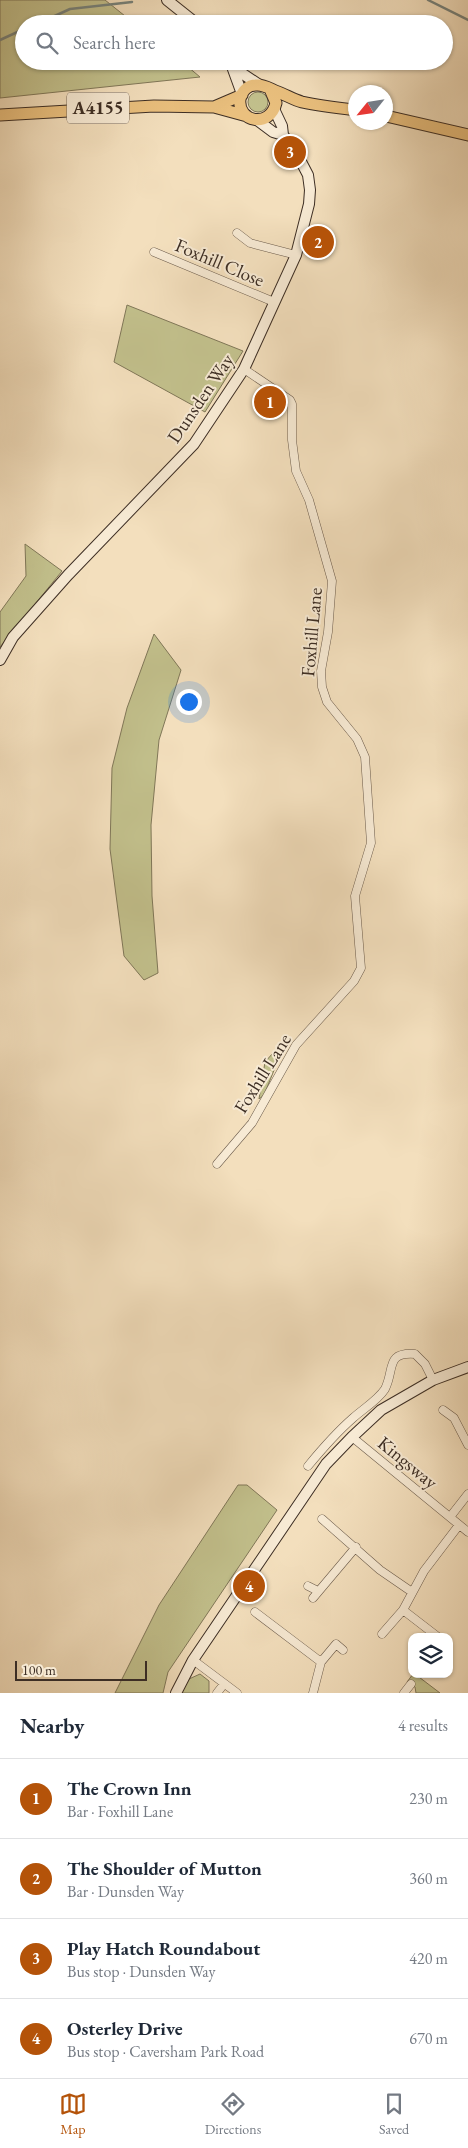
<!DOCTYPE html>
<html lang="en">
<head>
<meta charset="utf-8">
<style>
	:root { --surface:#fff; --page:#f6f6f7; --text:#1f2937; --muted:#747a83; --line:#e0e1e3; --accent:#b45309 }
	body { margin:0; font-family:"EB Garamond",serif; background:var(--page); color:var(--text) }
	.controls { position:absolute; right:15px; bottom:15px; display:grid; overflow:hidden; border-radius:10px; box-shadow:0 1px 4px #0004 }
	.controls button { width:45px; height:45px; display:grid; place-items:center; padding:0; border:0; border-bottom:1px solid var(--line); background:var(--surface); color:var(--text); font:25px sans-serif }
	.compass { position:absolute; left:348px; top:85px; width:45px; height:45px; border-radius:50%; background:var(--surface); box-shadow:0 1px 4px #0004; rotate:240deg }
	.scale { position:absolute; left:15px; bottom:12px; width:132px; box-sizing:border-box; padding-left:5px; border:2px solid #3d2e24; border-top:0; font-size:14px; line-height:18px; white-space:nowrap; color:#3d2e24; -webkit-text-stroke:4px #f7ead4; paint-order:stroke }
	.you { position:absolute; left:188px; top:701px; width:18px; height:18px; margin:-12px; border:4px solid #fff; border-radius:50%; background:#1a73e8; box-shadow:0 0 0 8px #1a73e833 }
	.badge { display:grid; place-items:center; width:32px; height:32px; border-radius:50%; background:var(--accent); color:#fff; font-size:16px; font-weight:700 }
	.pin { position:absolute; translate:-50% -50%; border:2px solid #fff; box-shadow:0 1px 5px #0006 }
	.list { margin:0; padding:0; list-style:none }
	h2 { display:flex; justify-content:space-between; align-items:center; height:65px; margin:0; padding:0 20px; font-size:21px }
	h2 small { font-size:16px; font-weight:400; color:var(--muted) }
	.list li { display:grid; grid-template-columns:32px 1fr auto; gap:15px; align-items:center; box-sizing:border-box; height:80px; padding:0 20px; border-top:1px solid var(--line) }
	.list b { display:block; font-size:19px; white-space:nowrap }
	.list p { margin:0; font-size:16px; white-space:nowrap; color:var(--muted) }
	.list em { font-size:16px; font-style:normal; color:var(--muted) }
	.icon { flex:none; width:28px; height:28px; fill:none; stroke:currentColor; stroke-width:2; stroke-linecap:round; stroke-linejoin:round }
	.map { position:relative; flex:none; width:468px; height:1693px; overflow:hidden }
	.search { position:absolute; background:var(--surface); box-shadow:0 1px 4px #0004; left:15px; right:15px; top:15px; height:55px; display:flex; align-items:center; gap:12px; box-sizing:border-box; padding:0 18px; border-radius:28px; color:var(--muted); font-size:19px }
	.sheet { height:385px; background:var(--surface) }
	nav { display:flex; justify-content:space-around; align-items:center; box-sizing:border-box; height:70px; border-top:1px solid var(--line); background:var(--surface); font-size:14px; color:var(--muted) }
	nav a { display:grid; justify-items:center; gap:2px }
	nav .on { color:var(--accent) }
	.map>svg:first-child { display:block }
	.green { fill:#c2c08c; stroke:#807758 }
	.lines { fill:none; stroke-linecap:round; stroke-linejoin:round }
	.stream { stroke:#77837d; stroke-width:2.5 }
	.street-casing { stroke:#6a5a4a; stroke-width:9 }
	.secondary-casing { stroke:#3d2e24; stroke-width:12 }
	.primary-casing { stroke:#3d2e24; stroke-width:13 }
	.street { stroke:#f7ead4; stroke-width:8 }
	.secondary { stroke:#f7ead4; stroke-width:10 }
	.primary { stroke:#eac07e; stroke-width:11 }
	.labels { text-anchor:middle; stroke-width:4; stroke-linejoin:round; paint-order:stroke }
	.shield { fill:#f7ead4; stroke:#756659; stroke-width:1 }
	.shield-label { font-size:18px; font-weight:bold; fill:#3d2e24 }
	.street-label { font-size:19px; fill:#3d2e24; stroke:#f7ead4 }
</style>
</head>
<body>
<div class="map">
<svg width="468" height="1693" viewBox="0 0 468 1693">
	<rect width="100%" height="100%" fill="#f3dfbd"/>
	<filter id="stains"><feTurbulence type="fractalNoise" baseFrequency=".004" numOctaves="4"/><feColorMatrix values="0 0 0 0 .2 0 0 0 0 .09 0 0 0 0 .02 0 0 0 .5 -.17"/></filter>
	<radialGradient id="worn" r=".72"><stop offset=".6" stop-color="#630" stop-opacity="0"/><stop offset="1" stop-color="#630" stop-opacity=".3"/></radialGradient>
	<path class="green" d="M 0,0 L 105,0 L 135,24 L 24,24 L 24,61 L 181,61 L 200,77 L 0,98 Z
		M248 102a10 10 0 1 1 20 0a10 10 0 1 1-20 0Z
		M 127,305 L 243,351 L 205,412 L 114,362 Z
		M 25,544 L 62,571 L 0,647 L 0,612 L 26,576 Z
		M 154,634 L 181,670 L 159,740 L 151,825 L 152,896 L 158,973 L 144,980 L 124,956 L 110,849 L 112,768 L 127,708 Z
		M 280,1045 L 283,1048 L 264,1095 L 259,1099 L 265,1062 Z
		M 238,1485 L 247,1485 L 277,1510 L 168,1672 L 163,1693 L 115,1693 L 159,1605 Z
		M 200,1674 L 209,1681 L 209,1693 L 181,1693 L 189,1679 Z
		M 413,1674 L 415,1674 L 440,1693 L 416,1693 L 415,1687 L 407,1682 Z"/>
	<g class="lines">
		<path class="stream" d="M 428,0 L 468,20
			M 37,24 L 70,9 L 132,2
			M 0,40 L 24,29"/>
		<defs>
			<path id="street" d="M 237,233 L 250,243 L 296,255
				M 154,252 L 274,302
				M 217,1164 L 252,1123 L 296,1045 L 354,981 L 361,968 L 355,896 L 371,843 L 365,757 L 357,739 L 327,702 L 322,687 L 321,671 L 328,632 L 332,581 L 309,500 L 296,471 L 292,440 L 292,404 L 290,400 L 244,369
				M 443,1410 L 454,1418 L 468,1445
				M 352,1437 L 468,1532
				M 308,1466 C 322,1449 337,1432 353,1418 C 363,1409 378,1400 385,1389 C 395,1369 385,1352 415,1354 L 425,1364 L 433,1380
				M 450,1517 L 468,1494
				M 322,1519 L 380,1570 L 412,1592
				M 308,1586 L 318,1591
				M 313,1598 L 356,1547
				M 403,1610 L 438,1637
				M 255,1612 L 321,1662 L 313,1693
				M 382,1634 L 403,1610 L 424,1571 L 459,1525
				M 193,1660 L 237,1693
				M 321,1662 L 336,1644 L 343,1650
				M 217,1693 L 224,1684
				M 404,1693 L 411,1684"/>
			<path id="secondary" d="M 167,0 L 197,24
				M 230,61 L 242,94
				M 234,68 L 258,84
				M 257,120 L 273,132 L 283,135
				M 0,660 L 13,637 L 68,575 L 194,444 L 244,369 L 296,255 L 309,204 L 310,190 L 308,175 L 296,152 L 283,135 L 282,126 L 274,109
				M 176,1693 L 193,1660 L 326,1464 L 352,1437 L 381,1410 L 433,1380 L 468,1367"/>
			<path id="primary" d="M 270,89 L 276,103 C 270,129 237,122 240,99 C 242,91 248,85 256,85 C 264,84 270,89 278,92 C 286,95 294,100 302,102 C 320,106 338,108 356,110
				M 214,107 L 242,95
				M 0,115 L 154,106 L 214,107 L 247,116
				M 386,116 L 468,135"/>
		</defs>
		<use href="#street" class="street-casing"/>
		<use href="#secondary" class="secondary-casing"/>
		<use href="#primary" class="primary-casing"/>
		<use href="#street" class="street"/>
		<use href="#secondary" class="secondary"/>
		<use href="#primary" class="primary"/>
	</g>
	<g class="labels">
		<rect class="shield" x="67" y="92.5" width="62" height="31" rx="4"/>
		<g class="shield-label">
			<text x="98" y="114">A4155</text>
		</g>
		<g class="street-label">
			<text transform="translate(220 262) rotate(23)" y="7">Foxhill Close</text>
			<text transform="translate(200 398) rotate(-56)" y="7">Dunsden Way</text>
			<text transform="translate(311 632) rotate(-85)" y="7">Foxhill Lane</text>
			<text transform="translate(262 1073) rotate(-58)" y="7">Foxhill Lane</text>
			<text transform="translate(408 1462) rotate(39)" y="7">Kingsway</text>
		</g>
	</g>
	<rect width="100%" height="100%" filter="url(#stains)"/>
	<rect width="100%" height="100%" fill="url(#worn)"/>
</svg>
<div class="controls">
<button><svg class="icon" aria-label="layers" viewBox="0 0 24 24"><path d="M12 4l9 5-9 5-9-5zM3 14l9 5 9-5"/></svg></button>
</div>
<svg class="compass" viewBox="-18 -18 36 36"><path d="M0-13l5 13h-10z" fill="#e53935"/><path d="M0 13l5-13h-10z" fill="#747a83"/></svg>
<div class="scale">100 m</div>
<div class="you"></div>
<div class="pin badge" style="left:270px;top:402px">1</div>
<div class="pin badge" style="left:318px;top:242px">2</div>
<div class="pin badge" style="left:290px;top:152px">3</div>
<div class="pin badge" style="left:249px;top:1586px">4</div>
<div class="search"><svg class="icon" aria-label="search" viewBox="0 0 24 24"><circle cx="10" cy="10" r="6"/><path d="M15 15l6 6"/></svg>Search here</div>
</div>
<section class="sheet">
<h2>Nearby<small>4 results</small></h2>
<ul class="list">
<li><span class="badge">1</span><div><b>The Crown Inn</b><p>Bar · Foxhill Lane</p></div><em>230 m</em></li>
<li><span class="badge">2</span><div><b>The Shoulder of Mutton</b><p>Bar · Dunsden Way</p></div><em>360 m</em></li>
<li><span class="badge">3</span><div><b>Play Hatch Roundabout</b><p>Bus stop · Dunsden Way</p></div><em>420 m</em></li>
<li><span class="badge">4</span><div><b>Osterley Drive</b><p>Bus stop · Caversham Park Road</p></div><em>670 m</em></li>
</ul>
</section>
<nav>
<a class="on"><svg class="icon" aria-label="map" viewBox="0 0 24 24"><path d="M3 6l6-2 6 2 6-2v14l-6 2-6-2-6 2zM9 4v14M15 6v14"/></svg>Map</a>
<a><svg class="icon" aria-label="directions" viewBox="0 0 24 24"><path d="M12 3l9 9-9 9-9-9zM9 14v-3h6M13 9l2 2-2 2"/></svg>Directions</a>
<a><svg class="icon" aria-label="saved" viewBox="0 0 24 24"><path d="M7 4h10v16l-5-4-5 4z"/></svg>Saved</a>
</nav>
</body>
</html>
